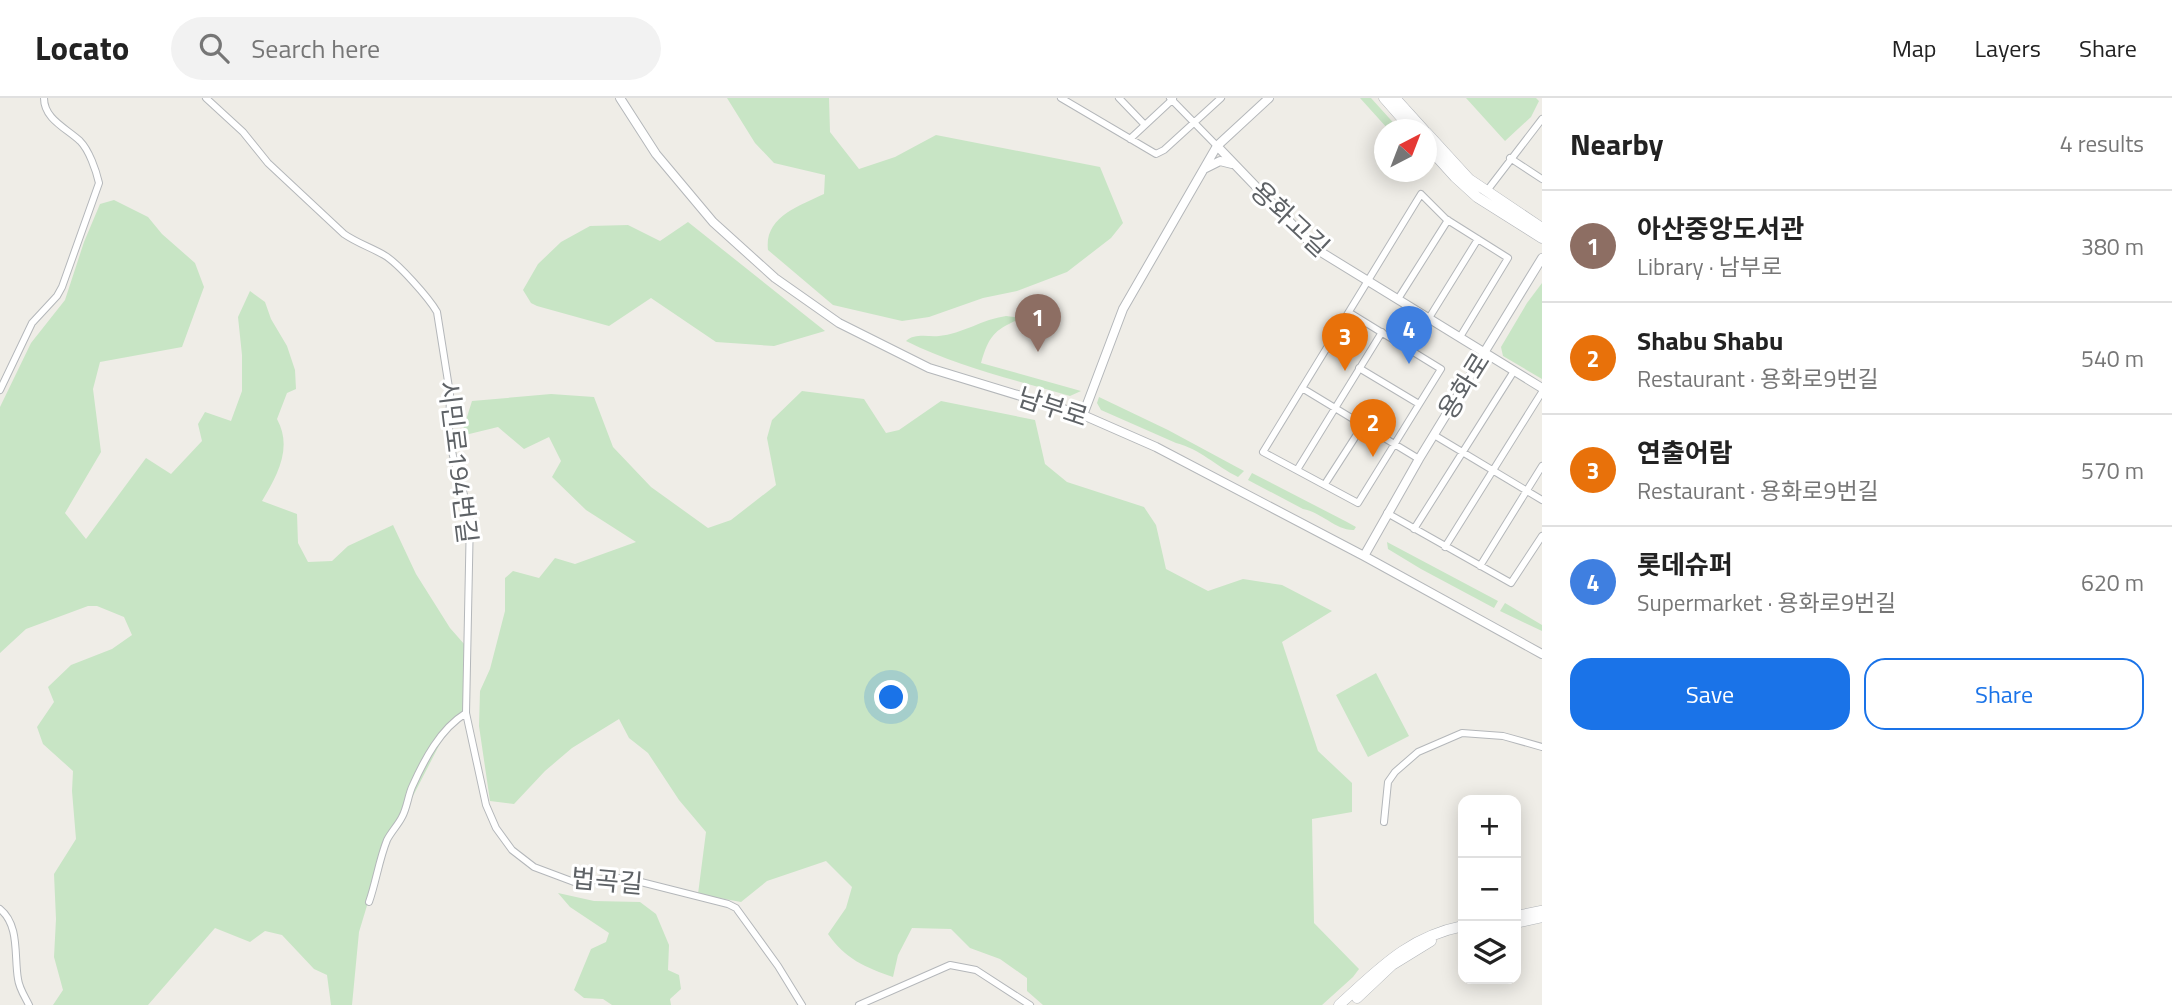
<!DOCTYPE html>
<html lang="en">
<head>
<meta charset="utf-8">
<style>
	:root { --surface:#fff; --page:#f2f2f2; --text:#222; --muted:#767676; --line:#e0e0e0; --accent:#1a73e8 }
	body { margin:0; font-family:"Titillium Web","Noto Sans KR",sans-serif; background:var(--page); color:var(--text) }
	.controls { position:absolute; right:21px; bottom:21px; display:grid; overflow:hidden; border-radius:14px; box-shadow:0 4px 18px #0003 }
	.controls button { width:63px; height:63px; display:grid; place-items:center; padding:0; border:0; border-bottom:2px solid var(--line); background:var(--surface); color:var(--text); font:35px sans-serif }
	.compass { position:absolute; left:1374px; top:21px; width:63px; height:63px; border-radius:50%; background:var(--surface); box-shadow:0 4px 18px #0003; rotate:42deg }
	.you { position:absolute; left:892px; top:600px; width:24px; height:24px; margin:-18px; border:5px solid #fff; border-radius:50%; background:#1a73e8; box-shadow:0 0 0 10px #1a73e833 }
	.badge { display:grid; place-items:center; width:46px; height:46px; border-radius:50%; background:var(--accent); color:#fff; font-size:23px; font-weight:700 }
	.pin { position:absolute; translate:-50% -58px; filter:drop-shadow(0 2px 4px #0008) }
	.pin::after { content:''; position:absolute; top:37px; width:24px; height:21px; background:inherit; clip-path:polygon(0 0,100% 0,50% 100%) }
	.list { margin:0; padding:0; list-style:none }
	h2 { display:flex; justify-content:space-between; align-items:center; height:91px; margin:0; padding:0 28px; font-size:30px }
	h2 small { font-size:23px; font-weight:400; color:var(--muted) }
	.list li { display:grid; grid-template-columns:46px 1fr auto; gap:21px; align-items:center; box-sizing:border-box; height:112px; padding:0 28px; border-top:2px solid var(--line) }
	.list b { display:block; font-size:26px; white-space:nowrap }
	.list p { margin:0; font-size:23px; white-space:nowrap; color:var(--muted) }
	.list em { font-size:23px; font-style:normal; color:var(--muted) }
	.actions { display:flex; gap:14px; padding:21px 28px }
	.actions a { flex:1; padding:16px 0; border:2px solid var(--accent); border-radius:21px; text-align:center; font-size:24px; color:var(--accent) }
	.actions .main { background:var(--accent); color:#fff }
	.icon { flex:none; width:38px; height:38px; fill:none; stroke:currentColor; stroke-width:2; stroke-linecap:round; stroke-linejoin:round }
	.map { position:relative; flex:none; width:1542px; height:907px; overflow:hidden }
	header { display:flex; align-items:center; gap:42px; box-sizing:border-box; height:98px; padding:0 35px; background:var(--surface); border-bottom:2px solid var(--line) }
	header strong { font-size:33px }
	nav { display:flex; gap:38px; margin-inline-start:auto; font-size:24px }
	.search { width:490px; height:63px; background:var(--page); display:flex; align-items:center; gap:18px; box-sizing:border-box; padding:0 24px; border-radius:38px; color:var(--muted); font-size:26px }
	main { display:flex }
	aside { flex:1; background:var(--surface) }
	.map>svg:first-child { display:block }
	.green { fill:#c8e5c5 }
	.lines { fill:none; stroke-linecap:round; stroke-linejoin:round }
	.minor-casing { stroke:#b4b7ba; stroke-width:8 }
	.tertiary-casing { stroke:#b4b7ba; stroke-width:10 }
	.secondary-casing { stroke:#b3b6ba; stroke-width:11 }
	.minor { stroke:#fff; stroke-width:6 }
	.tertiary { stroke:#fff; stroke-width:8 }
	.secondary { stroke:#fff; stroke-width:10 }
	.labels { text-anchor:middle; stroke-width:6; stroke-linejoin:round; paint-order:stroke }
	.street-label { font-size:26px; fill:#5e6266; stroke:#fff }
</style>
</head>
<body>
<header>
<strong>Locato</strong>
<div class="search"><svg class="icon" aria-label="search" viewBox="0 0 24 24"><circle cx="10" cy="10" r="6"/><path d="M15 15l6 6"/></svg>Search here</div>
<nav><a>Map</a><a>Layers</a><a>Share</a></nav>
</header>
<main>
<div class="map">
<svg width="1542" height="907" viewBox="0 0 1542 907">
	<rect width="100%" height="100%" fill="#efede7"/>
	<path class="green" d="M 727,0 L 829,0 L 830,34 L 859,71 L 895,59 L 936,37 L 1100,69 L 1123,125 L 1111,140 L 1067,174 L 1017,193 L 983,200 L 929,219 L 902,223 L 833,207 L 768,152 C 764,119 799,108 824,96 L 825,77 L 774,65 L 755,45 Z
		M 1360,0 L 1371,0 L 1399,31 L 1388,31 Z
		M 1466,0 L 1536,0 L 1539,3 L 1531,19 L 1505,43 Z
		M 114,102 L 148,119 L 162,136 L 195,165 L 204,189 L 182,249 L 100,264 L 93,291 L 101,354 L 65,415 L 86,441 L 146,360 L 171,376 L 202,343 L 198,326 L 205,314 L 231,323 L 242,293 L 242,257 L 238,219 L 250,193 L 265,204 L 271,221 L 287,248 L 295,272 L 296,291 L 287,295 L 277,321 C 293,350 277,378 262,403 L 297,416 L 298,445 L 308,464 L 332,463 L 348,448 L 393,427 L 416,476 L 450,530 L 465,547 L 467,611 L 446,634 L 382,758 L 359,834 L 352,907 L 331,907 L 327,877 L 314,871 L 282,837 L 265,833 L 250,844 L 215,830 L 148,907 L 53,907 L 63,892 L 54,859 L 56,821 L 54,776 L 76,741 L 72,693 L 73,673 L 43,646 L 37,629 L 54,604 L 48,589 L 71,567 L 112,551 L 132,537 L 124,519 L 97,508 L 88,508 L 26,531 L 0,555 L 0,309 L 31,245 L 65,202 L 84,144 L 100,106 Z
		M 688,124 L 825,233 L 774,248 L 716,244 L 651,200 L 609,228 L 537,208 L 531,205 L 523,192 L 538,166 L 561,144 L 590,128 L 628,127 L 660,143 Z
		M 1542,185 L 1542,281 L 1503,258 L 1501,249 L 1527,205 Z
		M 1006,218 L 1022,220 C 995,231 989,237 981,265 L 1081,293 L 1070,298 C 1015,282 958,269 906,243 C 915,235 928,239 939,238 C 962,236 983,221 1006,218 Z
		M 802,293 L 864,301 L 886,335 L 899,332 L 941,303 L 1035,322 L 1045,366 L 1067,384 L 1144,409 L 1156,427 L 1166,471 L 1208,493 L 1243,481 L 1282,487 L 1332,513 L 1282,544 L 1318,653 L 1352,685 L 1352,714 L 1312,721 L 1314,825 L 1359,871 L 1353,879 L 1322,907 L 1043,907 L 1027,893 L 1027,880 L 1000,861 L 970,850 L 951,831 L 912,830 L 898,857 L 893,879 C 866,870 844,860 828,836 L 846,810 L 852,789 L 826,763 L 767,783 L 741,804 L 698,796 L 706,734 L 679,702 L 648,655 L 629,640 L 619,621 L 572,650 L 545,673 L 514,706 L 490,703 L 479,628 L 480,593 L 490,571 L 505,513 L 505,480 L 513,473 L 539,480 L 555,460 L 575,466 L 636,444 L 586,412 L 552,379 L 561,363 L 549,339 L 524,351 L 498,329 L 461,338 L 472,303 L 551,296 L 594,299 L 613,349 L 651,389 L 708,430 L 731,422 L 776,387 L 767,340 L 772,322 Z
		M 1099,299 L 1168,332 L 1244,373 L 1238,379 C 1216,368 1200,351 1176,345 L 1101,312 L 1097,305 Z
		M 1252,375 L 1347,424 L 1356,429 L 1354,432 C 1337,433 1321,414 1303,411 L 1248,382 Z
		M 1387,444 L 1498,503 L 1494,510 L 1421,471 L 1388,451 Z
		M 1505,505 L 1542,527 L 1542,533 L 1500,513 Z
		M 1376,575 L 1409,638 L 1368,659 L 1336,597 Z
		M 558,795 L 594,803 L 640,804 L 656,816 L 669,847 L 668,872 L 679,877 L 681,891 L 670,901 L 671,907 L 612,907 L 603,901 L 584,900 L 574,892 L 591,851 L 606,844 L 609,835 L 570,809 Z"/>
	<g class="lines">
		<defs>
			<path id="minor" d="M 206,0 L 243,34 L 268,65 L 344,136 C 357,145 370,149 384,157 C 398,165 429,200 437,214 L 450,296 L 449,335 L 453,358 L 470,418 L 466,615 L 486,707 L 496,730 L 512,752 L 534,769 L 574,784 L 619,780 L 633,782 L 728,806 L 736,810 L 778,868 L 802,907
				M 1061,0 L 1156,56 L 1164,52 L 1221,0
				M 1119,0 L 1145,27
				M 1170,0 L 1217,48
				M 1130,41 L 1173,1
				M 1510,60 L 1542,81
				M 1486,94 L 1542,21
				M 1398,201 L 1448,122
				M 1350,215 L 1441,271 L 1358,405 L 1263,354 L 1421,96 L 1446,121 L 1508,160 L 1460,239
				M 1429,220 L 1478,141
				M 1359,270 L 1419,306
				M 1302,290 L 1419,361
				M 0,292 L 32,225 L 57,198 L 62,189 L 99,85 C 96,72 89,52 80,43 C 66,30 44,21 44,0
				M 1434,337 L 1542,402
				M 1297,372 L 1382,234
				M 1325,386 L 1363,327
				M 1387,415 L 1511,485 L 1542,438
				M 1414,431 L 1514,273
				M 1445,449 L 1542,294
				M 1480,468 L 1542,368
				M 1384,724 L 1388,684 L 1395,674 L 1418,654 L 1462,635 L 1503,638 L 1542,649
				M 369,804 C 376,784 379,762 387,742 C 391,734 398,727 402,719 C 407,710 408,698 412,689 C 424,662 440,631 466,615
				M 0,811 C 20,827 14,859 18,881 C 19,890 25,899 29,907
				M 859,907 L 950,867 L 976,872 L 1030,907"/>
			<path id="tertiary" d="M 620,0 L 656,56 L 713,124 L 775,180 L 839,225 L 929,270 L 1083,317 L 1156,349 L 1364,458 L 1542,556
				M 1217,48 L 1316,151 L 1542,290
				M 1206,70 L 1220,63 L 1232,66
				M 1083,317 L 1123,211 L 1217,48 L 1269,0
				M 1364,458 L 1419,361 L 1542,160"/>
			<path id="secondary" d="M 1384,0 L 1412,32
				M 1395,0 L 1424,32
				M 1426,34 L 1469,81 L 1542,130
				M 1426,47 L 1455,79 L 1477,99 L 1542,140
				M 1516,818 L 1541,813
				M 1516,825 L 1542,819
				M 1357,900 L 1392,867 L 1431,843
				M 1339,907 C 1379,871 1408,839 1463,828"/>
		</defs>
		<use href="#minor" class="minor-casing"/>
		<use href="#tertiary" class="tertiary-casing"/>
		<use href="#secondary" class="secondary-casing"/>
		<use href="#minor" class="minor"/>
		<use href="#tertiary" class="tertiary"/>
		<use href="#secondary" class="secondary"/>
	</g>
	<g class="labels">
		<g class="street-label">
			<text transform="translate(1290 121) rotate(43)" y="9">용화고길</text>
			<text transform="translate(1464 288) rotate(-58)" y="9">용화로</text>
			<text transform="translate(1053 309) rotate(18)" y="9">남부로</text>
			<text transform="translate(458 364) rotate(83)" y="9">시민로194번길</text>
			<text transform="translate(607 783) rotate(5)" y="9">법곡길</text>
		</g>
	</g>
</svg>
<div class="controls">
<button>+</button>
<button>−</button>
<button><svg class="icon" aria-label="layers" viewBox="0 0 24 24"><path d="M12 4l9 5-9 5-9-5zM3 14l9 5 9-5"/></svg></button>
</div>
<svg class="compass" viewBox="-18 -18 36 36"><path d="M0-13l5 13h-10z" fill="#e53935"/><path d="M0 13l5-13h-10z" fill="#767676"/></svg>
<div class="you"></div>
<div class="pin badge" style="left:1038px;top:254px;background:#8d6e63">1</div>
<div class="pin badge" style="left:1373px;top:359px;background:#e8710a">2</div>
<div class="pin badge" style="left:1345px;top:273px;background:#e8710a">3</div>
<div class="pin badge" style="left:1409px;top:266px;background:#3f7fe0">4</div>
</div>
<aside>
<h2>Nearby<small>4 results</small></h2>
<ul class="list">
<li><span class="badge" style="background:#8d6e63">1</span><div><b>아산중앙도서관</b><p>Library · 남부로</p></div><em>380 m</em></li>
<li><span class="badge" style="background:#e8710a">2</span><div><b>Shabu Shabu</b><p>Restaurant · 용화로9번길</p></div><em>540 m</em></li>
<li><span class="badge" style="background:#e8710a">3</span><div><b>연출어람</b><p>Restaurant · 용화로9번길</p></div><em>570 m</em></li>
<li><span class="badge" style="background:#3f7fe0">4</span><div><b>롯데슈퍼</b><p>Supermarket · 용화로9번길</p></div><em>620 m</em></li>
</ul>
<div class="actions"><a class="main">Save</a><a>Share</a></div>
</aside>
</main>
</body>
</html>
